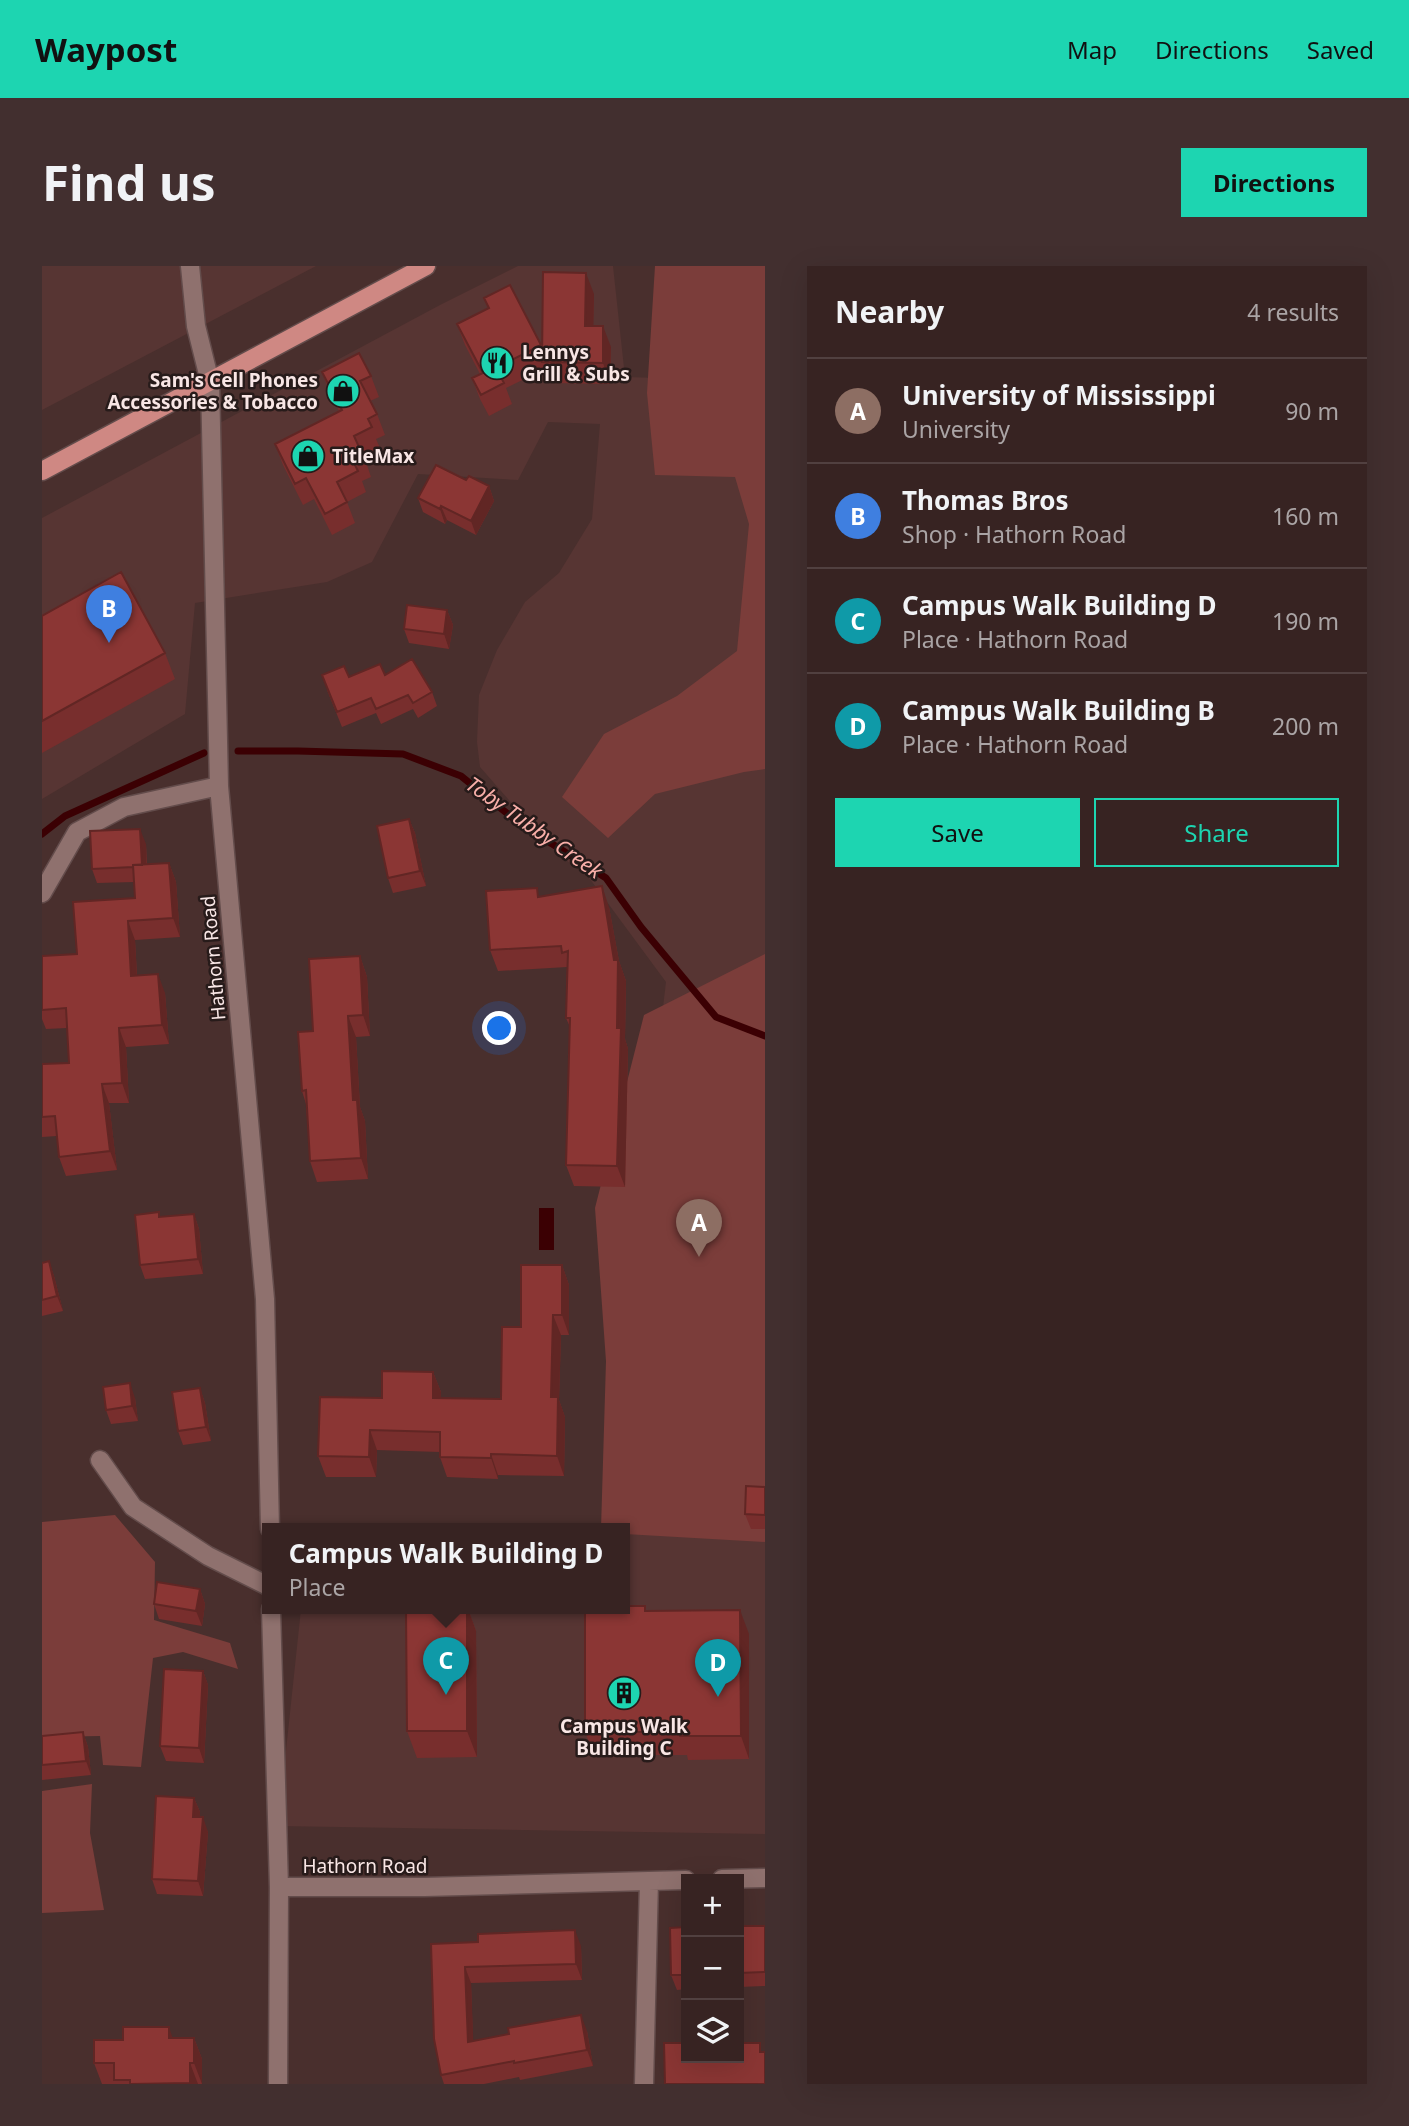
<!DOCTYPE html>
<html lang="en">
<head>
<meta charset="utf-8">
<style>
	:root { --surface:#372322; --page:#422f2f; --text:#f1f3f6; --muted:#aaa4a5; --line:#514040; --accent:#1dd5b1 }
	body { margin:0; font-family:"Noto Sans",sans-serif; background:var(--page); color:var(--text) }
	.controls { position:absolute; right:21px; bottom:21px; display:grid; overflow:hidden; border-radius:0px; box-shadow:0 7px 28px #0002 }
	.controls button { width:63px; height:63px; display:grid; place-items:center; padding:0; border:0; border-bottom:2px solid var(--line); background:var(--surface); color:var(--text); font:35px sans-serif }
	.you { position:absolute; left:458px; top:763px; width:24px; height:24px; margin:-18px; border:5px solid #fff; border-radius:50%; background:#1a73e8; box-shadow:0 0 0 10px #1a73e833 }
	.badge { display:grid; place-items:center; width:46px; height:46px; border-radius:50%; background:var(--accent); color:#fff; font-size:23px; font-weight:700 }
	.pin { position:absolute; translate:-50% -58px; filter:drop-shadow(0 2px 4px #0008) }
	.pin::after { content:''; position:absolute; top:37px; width:24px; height:21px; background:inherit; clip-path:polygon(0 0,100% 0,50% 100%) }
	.popup { position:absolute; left:220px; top:1257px; width:368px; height:91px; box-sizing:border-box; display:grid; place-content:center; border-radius:0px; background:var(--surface); filter:drop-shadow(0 2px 5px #0005); font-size:23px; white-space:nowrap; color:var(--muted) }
	.popup b { font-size:26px; color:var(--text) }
	.popup::after { content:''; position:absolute; left:50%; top:100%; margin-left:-14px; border:14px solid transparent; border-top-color:var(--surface) }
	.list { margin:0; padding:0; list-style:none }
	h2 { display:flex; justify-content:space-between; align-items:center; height:91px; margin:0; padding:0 28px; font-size:30px }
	h2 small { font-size:23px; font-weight:400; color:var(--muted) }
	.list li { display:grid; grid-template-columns:46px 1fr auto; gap:21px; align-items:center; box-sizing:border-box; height:105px; padding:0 28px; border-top:2px solid var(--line) }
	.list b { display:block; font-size:26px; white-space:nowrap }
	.list p { margin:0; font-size:23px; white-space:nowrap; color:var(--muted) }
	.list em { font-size:23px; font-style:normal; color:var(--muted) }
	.actions { display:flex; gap:14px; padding:21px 28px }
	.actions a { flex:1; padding:16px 0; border:2px solid var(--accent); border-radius:0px; text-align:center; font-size:24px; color:var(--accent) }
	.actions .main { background:var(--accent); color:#111 }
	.icon { flex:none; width:38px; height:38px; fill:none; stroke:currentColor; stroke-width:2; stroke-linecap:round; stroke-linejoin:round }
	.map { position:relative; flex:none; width:723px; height:1818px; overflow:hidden; border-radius:0px }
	header { display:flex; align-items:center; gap:42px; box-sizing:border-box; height:98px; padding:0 35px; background:var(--accent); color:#111 }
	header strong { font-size:33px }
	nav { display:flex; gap:38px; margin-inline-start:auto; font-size:24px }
	.intro { display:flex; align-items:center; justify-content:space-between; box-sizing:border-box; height:168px; padding:0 42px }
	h1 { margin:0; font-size:49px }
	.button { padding:18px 32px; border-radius:0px; background:var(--accent); color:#111; font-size:24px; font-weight:700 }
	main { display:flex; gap:42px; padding:0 42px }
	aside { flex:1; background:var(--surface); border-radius:0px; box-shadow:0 7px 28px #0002 }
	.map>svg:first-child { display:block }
	.built { fill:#573533 }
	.green { fill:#7b3d3a }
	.water { fill:#3b0003 }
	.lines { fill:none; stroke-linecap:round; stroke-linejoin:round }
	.stream { stroke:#3b0003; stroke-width:7 }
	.minor-casing { stroke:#634c4b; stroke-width:21 }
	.major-casing { stroke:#634c4b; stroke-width:21 }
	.minor { stroke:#8f716e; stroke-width:18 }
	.major { stroke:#cf8883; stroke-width:18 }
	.wall { fill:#782e2d }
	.shaded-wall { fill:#612624 }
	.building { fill:#8b3634; stroke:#612624; stroke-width:2 }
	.labels { text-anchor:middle; stroke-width:5; stroke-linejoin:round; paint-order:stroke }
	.poi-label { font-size:19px; font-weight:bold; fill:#f8e6e5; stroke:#271b1a; text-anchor:start }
	.street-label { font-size:19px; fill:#f8e6e5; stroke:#271b1a }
	.water-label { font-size:21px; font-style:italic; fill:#f9afa9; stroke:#271b1a }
</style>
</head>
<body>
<header>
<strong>Waypost</strong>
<nav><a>Map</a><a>Directions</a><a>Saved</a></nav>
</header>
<div class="intro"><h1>Find us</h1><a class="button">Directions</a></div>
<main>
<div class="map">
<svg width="723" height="1818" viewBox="0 0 723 1818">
	<rect width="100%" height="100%" fill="#492f2d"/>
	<path class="built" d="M 0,0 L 274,0 L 0,144 Z
		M 476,0 L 571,0 L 583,111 L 723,115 L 723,1568 L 236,1560 L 259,1343 L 582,1343 L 582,1263 L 559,1263 L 624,716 L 548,613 L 509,582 L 438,501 L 435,476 L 437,429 L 455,384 L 483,336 L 517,307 L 550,253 L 558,158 L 506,156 L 476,214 L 376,208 L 330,296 L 285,316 L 153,337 L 143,448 L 0,533 L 0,252 L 398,39 Z"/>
	<path class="green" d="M 613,0 L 723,0 L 723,503 L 702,506 L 613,528 L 566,572 L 520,531 L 562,468 L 635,430 L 695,385 L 707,258 L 693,211 L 613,209 L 605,127 Z
		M 723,688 L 723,1276 L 583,1268 L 582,1263 L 559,1263 L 564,1095 L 553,942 L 602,749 Z
		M 73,1249 L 113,1296 L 112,1354 L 188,1377 L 196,1403 L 141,1386 L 111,1392 L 99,1501 L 61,1499 L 58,1470 L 5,1471 L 0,1474 L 0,1256 Z
		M 50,1518 L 48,1567 L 62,1644 L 0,1647 L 0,1525 Z"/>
	<path class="water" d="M 497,942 L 512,942 L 512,984 L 497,984 Z"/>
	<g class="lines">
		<path class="stream" d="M 196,485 L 256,485 L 361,488 L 419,510 L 477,557 L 564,612 L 599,661 L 674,751 L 723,770
			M 0,568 L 23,550 L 162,487"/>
		<defs>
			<path id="minor" d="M 148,0 L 154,60 L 168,116 L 177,520 L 223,1033 L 228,1263
				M 0,627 L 35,566 L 82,541 L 177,520
				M 58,1194 L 91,1241 L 166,1290 L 226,1320
				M 229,1343 L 237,1621 L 236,1818
				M 680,1613 L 723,1612
				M 237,1621 L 382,1621 L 644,1614
				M 602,1818 L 607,1615"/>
			<path id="major" d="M 0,205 L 384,0"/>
		</defs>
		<use href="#minor" class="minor-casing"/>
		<use href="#major" class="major-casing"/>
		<use href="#minor" class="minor"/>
		<use href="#major" class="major"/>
	</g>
	<path class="wall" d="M 468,19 L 500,82 L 552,28 L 551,60 L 569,81 L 568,118 L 508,117 L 503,103 L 464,122 L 470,138 L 447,150 L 438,133 L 430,112 L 438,108 L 423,79 L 415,58 L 446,42 L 442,32 Z
		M 280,106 L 329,110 L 337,131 L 328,135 L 335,148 L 343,169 L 334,173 L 338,182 L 322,190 L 329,211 L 320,215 L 324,226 L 305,236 L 313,257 L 290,269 L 272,233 L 261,239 L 241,199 L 233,178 L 297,145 L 288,127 Z
		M 424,214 L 447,220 L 452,235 L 434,269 L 405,254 L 403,258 L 381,246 L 376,232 Z
		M 405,344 L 411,359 L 407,383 L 367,377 L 362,363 Z
		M 0,350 L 123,387 L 133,413 L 0,487 Z
		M 343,409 L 390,426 L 395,440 L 376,452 L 371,443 L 339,458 L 334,447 L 300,461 L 285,424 L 307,411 Z
		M 367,553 L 373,567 L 384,620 L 351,627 L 346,612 Z
		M 104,578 L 105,598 L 127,597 L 134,616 L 138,671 L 93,674 L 95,709 L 123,727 L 127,778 L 84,781 L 87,837 L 67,837 L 75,904 L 24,910 L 17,891 L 15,870 L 0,871 L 0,798 L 27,797 L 25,762 L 4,763 L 0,753 L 0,690 L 35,688 L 93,632 L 92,616 L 55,617 L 50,603 Z
		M 498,631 L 567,641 L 577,695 L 584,715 L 583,773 L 586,783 L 583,921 L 532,920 L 524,899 L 528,761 L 524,752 L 525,701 L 456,705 L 448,684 Z
		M 318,690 L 325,711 L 328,770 L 314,771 L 318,841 L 323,855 L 326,913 L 275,916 L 268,895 L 264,838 L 260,825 L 271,765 Z
		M 152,948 L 157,963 L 161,1008 L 103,1013 L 98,999 Z
		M 7,995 L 12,1010 L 21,1045 L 0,1050 L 0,997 Z
		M 520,999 L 527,1019 L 527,1069 L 519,1069 L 517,1134 L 523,1151 L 522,1210 L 456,1209 L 456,1213 L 405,1211 L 398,1191 L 398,1186 L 335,1184 L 334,1211 L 284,1211 L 276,1190 L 340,1132 L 391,1106 L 399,1126 L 398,1132 L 459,1133 L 479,1061 Z
		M 158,1122 L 163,1137 L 169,1175 L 141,1179 L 136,1165 Z
		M 93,1132 L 96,1155 L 69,1158 L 64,1144 Z
		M 723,1221 L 723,1263 L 709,1263 L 703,1248 Z
		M 158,1323 L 163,1338 L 160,1360 L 117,1353 L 112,1338 Z
		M 603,1340 L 604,1345 L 707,1368 L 707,1493 L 646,1494 L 645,1489 L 552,1489 L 543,1466 Z
		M 364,1343 L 426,1343 L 434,1365 L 435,1491 L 375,1492 L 365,1465 Z
		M 161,1405 L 166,1419 L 162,1497 L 124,1495 L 118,1480 Z
		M 41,1466 L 46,1481 L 49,1509 L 0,1514 L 0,1470 Z
		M 152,1532 L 158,1546 L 157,1551 L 166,1566 L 161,1630 L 115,1628 L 110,1613 Z
		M 697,1660 L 723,1660 L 723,1720 L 697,1721 Z
		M 644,1661 L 644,1723 L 635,1724 L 629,1709 Z
		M 436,1676 L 539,1680 L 540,1714 L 429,1717 L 431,1775 L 545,1765 L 551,1800 L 478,1814 L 477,1811 L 442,1818 L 402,1818 L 399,1809 L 389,1678 Z
		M 152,1772 L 160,1793 L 160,1818 L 60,1818 L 52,1797 L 81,1774 Z"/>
	<path class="shaded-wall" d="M 544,7 L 552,28 L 551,81 L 543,60 Z
		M 561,60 L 569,81 L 568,118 L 561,97 Z
		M 447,220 L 452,235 L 434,269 L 429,255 Z
		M 399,240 L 405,254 L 403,258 L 398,243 Z
		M 405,344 L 411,359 L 407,383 L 402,368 Z
		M 367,553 L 373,567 L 384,620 L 378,605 Z
		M 98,563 L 104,578 L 105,615 L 100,601 Z
		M 127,597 L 134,616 L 138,671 L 131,652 Z
		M 560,620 L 567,641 L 577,695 L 584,715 L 583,773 L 586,783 L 583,921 L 575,900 L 575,762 L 572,694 Z
		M 86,655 L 93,674 L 96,729 L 89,710 Z
		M 318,690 L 325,711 L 328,770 L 321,749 Z
		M 116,708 L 123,727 L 127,778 L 120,759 Z
		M 306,750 L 314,771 L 318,841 L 323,855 L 326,913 L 319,892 L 311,834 Z
		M 77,762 L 84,781 L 87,837 L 80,817 Z
		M 60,818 L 67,837 L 75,904 L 68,885 Z
		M 152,948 L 157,963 L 161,1008 L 156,993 Z
		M 7,995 L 12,1010 L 21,1045 L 15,1030 Z
		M 520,999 L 527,1019 L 527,1069 L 520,1049 Z
		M 511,1049 L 519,1069 L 517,1134 L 523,1151 L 522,1210 L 515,1190 L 509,1131 Z
		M 391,1106 L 399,1126 L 398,1153 L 391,1132 Z
		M 88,1117 L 93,1132 L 96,1155 L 90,1140 Z
		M 158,1122 L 163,1137 L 169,1175 L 164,1161 Z
		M 328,1164 L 335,1184 L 334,1211 L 327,1191 Z
		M 449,1188 L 456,1209 L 456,1213 L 449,1192 Z
		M 158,1323 L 163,1338 L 160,1360 L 154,1345 Z
		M 425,1343 L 426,1343 L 434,1365 L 435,1491 L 425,1465 Z
		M 698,1344 L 707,1368 L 707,1493 L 699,1470 Z
		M 161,1405 L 166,1419 L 162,1497 L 157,1482 Z
		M 41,1466 L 46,1481 L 49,1509 L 44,1495 Z
		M 152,1532 L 158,1546 L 157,1565 L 151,1551 Z
		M 161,1551 L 166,1566 L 161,1630 L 156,1615 Z
		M 533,1664 L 539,1680 L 540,1714 L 534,1698 Z
		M 423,1701 L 429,1717 L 432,1792 L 426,1776 Z
		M 539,1749 L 545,1765 L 551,1800 L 545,1784 Z
		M 127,1761 L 134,1782 L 127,1772 Z
		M 152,1772 L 160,1793 L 160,1818 L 152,1797 Z
		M 148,1797 L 156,1818 L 149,1818 Z"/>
	<path class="building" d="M 501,6 L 544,7 L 543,60 L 561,60 L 561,97 L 500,96 Z
		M 468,19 L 499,79 L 454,102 L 462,117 L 439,129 L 430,112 L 441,107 L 415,58 L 447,42 L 442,32 Z
		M 317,87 L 329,110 L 318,115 L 335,148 L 326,153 L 330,161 L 312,170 L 321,190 L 311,195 L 316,205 L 295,216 L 305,236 L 283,248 L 264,212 L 253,218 L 233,178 L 300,144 L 280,106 Z
		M 394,199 L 424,214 L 427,210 L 447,220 L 429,255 L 399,240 L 398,243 L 376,232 Z
		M 79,306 L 123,387 L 0,455 L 0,350 Z
		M 365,339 L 405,344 L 402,368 L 362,363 Z
		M 370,393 L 390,426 L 371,437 L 366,429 L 334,443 L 329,432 L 295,446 L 280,409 L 302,400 L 307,411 L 338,398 L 343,409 Z
		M 367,553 L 378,605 L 346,612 L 335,560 Z
		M 98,563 L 100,599 L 91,599 L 91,601 L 50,603 L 48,565 Z
		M 127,597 L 131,652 L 86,655 L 89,710 L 116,708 L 120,759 L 77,762 L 80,817 L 60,818 L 68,885 L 17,891 L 13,850 L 0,851 L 0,798 L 27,797 L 24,742 L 0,744 L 0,690 L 35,688 L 31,636 L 93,632 L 91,599 Z
		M 560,620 L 572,694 L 576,694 L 575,762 L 579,762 L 575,900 L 524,899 L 528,752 L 524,752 L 526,685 L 520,687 L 519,680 L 448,684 L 444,625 L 495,622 L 496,631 Z
		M 318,690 L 321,749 L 306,750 L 311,834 L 315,834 L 319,892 L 268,895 L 264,824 L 260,825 L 256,766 L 271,765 L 267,693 Z
		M 117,946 L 117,951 L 152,948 L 156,993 L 98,999 L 93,949 Z
		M 7,995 L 15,1030 L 0,1034 L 0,997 Z
		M 479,999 L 520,999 L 520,1049 L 511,1049 L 509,1131 L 516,1131 L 515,1190 L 449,1188 L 449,1192 L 398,1191 L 398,1166 L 328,1164 L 327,1191 L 276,1190 L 278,1131 L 340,1132 L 340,1105 L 391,1106 L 391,1132 L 459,1133 L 460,1061 L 479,1061 Z
		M 88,1117 L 90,1140 L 64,1144 L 61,1121 Z
		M 158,1122 L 164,1161 L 136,1165 L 130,1126 Z
		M 704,1220 L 723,1221 L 723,1249 L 703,1248 Z
		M 115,1316 L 158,1323 L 154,1345 L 112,1338 Z
		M 583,1340 L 603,1340 L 603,1345 L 698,1344 L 699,1470 L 638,1470 L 638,1466 L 543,1466 L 543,1343 L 583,1343 Z
		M 364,1343 L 425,1343 L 425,1465 L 365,1465 Z
		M 122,1403 L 161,1405 L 157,1482 L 118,1480 Z
		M 41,1466 L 44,1495 L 0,1499 L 0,1470 Z
		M 114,1530 L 152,1532 L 151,1551 L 161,1551 L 156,1615 L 110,1613 Z
		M 697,1660 L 723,1660 L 723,1706 L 697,1707 Z
		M 644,1661 L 644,1709 L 629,1709 L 628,1662 Z
		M 533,1664 L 534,1698 L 423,1701 L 426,1776 L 467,1768 L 466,1762 L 539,1749 L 545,1784 L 472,1797 L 472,1795 L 399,1809 L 392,1773 L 389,1678 L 436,1676 L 436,1668 Z
		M 81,1761 L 127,1761 L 127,1772 L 152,1772 L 152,1797 L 148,1797 L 148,1817 L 88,1818 L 88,1814 L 72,1814 L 72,1797 L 52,1797 L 52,1774 L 81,1774 Z
		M 622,1777 L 640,1777 L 641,1788 L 644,1788 L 644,1792 L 697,1792 L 697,1777 L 718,1777 L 718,1786 L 723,1786 L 723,1818 L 623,1818 Z"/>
	<defs>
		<symbol id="restaurant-disc" viewBox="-11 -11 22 22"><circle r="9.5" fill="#1dd5b1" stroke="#271b1a"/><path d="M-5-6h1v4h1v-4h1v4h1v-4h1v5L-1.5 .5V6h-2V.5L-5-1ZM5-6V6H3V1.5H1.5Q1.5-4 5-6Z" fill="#111"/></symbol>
		<symbol id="shop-disc" viewBox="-11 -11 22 22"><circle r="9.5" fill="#1dd5b1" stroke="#271b1a"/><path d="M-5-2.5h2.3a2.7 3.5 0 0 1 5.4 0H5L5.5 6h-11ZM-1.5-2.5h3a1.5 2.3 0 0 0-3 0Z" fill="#111"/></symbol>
		<symbol id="building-disc" viewBox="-11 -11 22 22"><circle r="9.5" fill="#1dd5b1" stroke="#271b1a"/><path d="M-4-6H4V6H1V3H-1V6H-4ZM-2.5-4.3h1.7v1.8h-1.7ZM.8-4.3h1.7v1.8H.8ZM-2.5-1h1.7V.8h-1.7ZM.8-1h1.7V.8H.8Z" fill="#111"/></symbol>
	</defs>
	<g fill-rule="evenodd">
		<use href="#restaurant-disc" x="436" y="78" width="38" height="38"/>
		<use href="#shop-disc" x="282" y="106" width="38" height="38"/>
		<use href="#shop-disc" x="247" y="171" width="38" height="38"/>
		<use href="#building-disc" x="563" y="1408" width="38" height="38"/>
	</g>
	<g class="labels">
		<g class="poi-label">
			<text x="480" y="93">Lennys<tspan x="480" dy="22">Grill &amp; Subs</tspan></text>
			<text x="276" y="121" text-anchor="end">Sam's Cell Phones<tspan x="276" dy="22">Accessories &amp; Tobacco</tspan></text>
			<text x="290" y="197">TitleMax</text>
			<text x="582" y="1467" text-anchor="middle">Campus Walk<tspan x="582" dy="22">Building C</tspan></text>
		</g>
		<g class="street-label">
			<text transform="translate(171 692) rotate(-95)" y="7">Hathorn Road</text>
			<text x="323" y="1607">Hathorn Road</text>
		</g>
		<g class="water-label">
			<text transform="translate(492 562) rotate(35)" y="7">Toby Tubby Creek</text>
		</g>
	</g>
</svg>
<div class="controls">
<button>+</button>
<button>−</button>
<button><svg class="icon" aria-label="layers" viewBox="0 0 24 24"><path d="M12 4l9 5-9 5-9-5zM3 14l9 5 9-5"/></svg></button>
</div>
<div class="you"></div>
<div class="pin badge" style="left:657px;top:991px;background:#8d6e63">A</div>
<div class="pin badge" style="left:67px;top:377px;background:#3f7fe0">B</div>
<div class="pin badge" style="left:404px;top:1429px;background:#0f9aa8">C</div>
<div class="popup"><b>Campus Walk Building D</b>Place</div>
<div class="pin badge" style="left:676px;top:1431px;background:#0f9aa8">D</div>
</div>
<aside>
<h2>Nearby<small>4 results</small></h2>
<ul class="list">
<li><span class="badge" style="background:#8d6e63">A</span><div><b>University of Mississippi</b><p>University</p></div><em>90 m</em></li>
<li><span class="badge" style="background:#3f7fe0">B</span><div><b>Thomas Bros</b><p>Shop · Hathorn Road</p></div><em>160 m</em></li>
<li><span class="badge" style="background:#0f9aa8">C</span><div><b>Campus Walk Building D</b><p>Place · Hathorn Road</p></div><em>190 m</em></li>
<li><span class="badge" style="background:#0f9aa8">D</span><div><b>Campus Walk Building B</b><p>Place · Hathorn Road</p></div><em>200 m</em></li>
</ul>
<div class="actions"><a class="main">Save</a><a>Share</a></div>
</aside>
</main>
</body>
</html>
